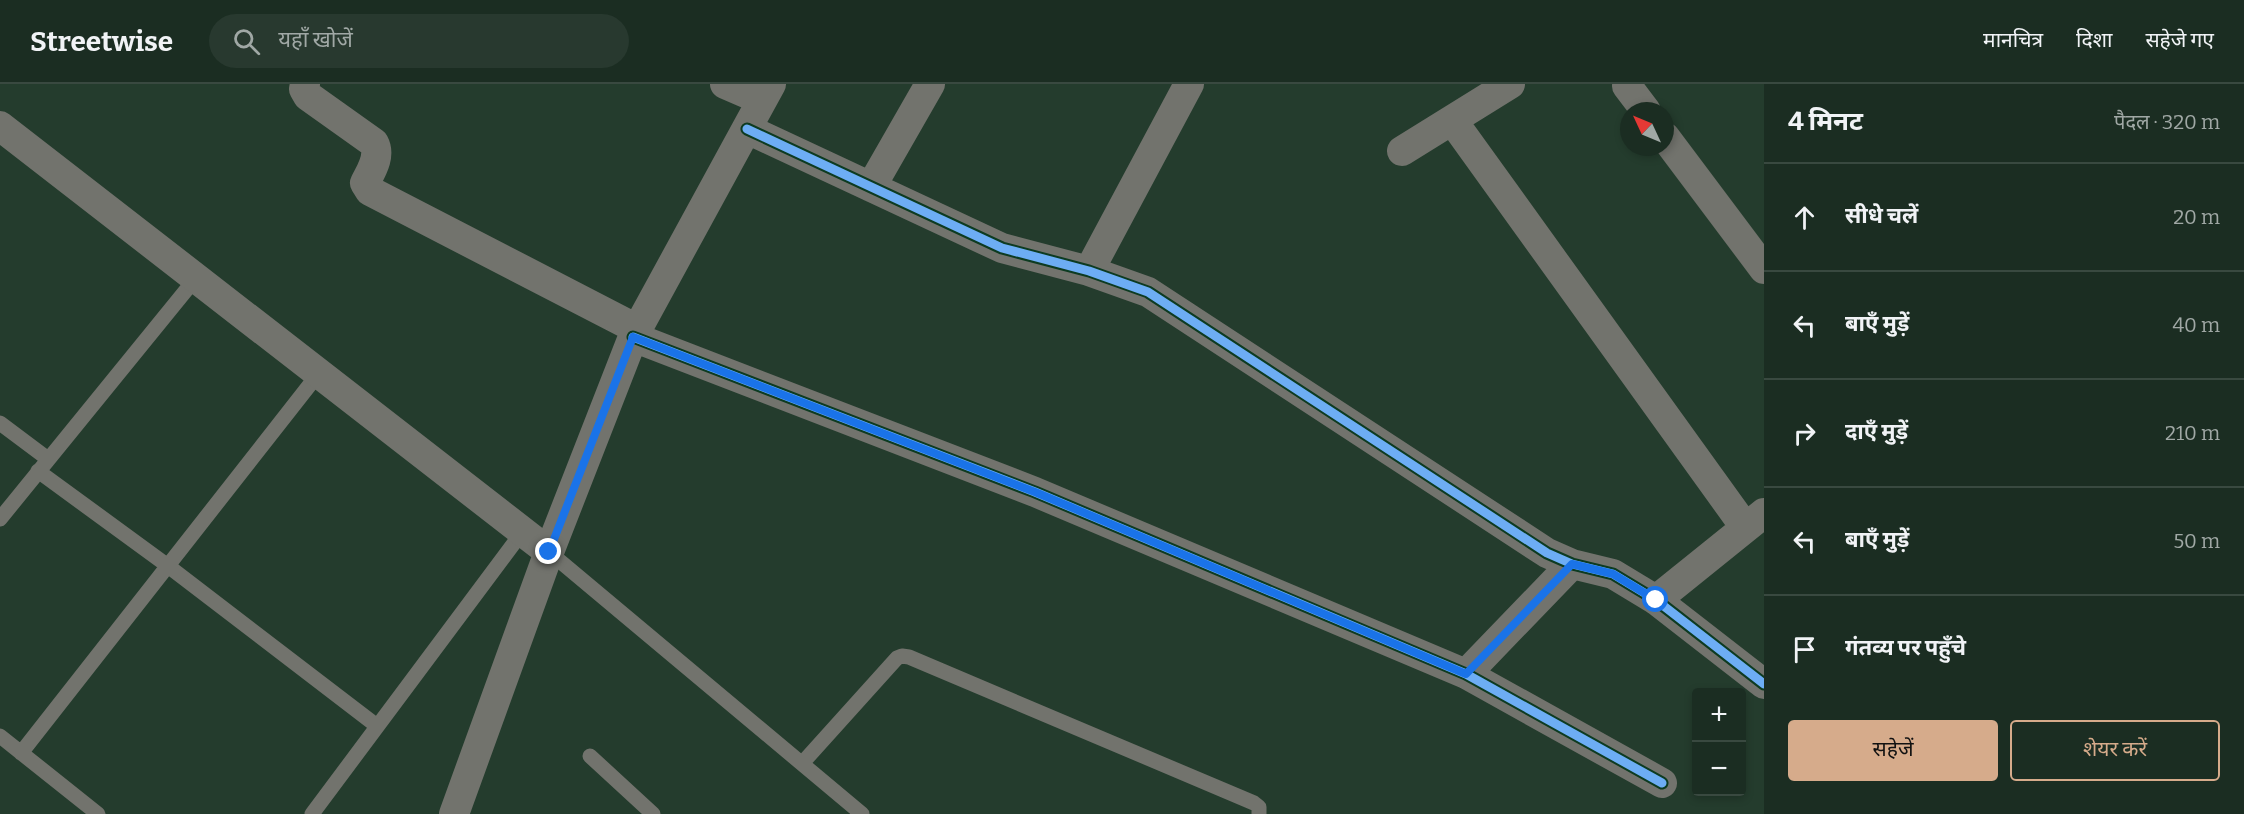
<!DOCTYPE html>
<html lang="hi">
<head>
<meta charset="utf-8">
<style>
	:root { --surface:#1b2d22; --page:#28392f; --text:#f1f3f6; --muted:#a0a8a5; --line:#394940; --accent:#d6ab8b }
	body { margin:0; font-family:Bitter,"Noto Sans Devanagari",serif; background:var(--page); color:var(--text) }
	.controls { position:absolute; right:18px; bottom:18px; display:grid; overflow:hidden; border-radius:6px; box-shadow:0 3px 9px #0003 }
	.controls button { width:54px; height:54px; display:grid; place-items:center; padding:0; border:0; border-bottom:2px solid var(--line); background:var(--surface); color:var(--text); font:30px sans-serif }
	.compass { position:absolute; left:1620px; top:18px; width:54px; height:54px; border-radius:50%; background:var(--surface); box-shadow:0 3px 9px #0003; rotate:314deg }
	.stop { position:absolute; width:18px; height:18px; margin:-14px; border:4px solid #1a73e8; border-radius:50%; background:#fff }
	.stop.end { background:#1a73e8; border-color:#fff; box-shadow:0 2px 6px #0008 }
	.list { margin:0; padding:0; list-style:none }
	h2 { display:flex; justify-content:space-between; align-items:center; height:78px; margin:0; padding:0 24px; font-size:26px }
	h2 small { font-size:20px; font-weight:400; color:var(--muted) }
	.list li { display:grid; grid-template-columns:39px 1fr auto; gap:18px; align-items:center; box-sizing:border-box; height:108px; padding:0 24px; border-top:2px solid var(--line) }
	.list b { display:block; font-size:22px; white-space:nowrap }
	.list em { font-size:20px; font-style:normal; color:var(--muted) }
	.actions { display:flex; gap:12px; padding:18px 24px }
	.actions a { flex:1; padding:14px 0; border:2px solid var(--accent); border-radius:6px; text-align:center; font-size:21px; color:var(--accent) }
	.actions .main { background:var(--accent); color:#111 }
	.icon { flex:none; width:33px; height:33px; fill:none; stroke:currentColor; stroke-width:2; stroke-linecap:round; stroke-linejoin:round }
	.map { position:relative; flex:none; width:1764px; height:730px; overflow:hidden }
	header { display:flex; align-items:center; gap:36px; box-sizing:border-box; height:84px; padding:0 30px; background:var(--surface); border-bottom:2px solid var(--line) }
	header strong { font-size:28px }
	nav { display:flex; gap:33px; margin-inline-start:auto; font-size:21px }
	.search { width:420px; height:54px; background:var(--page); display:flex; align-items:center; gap:15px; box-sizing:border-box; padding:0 21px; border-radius:33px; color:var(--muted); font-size:22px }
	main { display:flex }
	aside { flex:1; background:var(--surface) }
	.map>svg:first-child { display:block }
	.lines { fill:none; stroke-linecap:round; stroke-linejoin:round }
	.service { stroke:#72736d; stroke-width:15 }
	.minor { stroke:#72736d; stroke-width:30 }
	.cycleway-casing { stroke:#0d3b21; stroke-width:13 }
	.cycleway { stroke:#6dadf4; stroke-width:9 }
	.route { stroke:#1a73e8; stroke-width:8 }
</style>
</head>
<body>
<header>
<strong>Streetwise</strong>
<div class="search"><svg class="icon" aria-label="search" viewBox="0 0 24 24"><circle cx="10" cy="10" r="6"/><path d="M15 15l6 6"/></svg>यहाँ खोजें</div>
<nav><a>मानचित्र</a><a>दिशा</a><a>सहेजे गए</a></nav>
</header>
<main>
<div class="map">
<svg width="1764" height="730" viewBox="0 0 1764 730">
	<rect width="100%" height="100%" fill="#243c2d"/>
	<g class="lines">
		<path class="service" d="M 0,339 L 48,375
			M 38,387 L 168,482 L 377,642
			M 0,435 L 196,194
			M 549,468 L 862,730
			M 0,652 L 98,730
			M 21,669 L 319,289
			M 590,672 L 653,730
			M 804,681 L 806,675 L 897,574 L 902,572 L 909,573 L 1254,719 L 1259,723 L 1259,730
			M 312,730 L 523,447"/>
		<path class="minor" d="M 305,0 L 304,5 L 308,12 L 374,59 C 381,72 371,87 365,99 L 370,107 L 637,245
			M 725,0 L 762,16
			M 1627,2 L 1646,27
			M 1452,36 L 1745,443
			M 0,42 L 549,468
			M 747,45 L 1002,164 L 1089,187 L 1148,208 L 1547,469 L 1572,480 L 1613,490 L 1656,516 L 1764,600
			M 1665,53 L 1764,185
			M 1402,67 L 1510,0
			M 871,103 L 930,0
			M 1089,187 L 1189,0
			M 633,253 L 1035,408 L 1466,590 L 1662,699
			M 1656,516 L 1764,429
			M 1466,590 L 1572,480
			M 454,730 L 549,468 L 633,253 L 771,0"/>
		<defs>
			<path id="cycleway" d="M 747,45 L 1002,164 L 1089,187 L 1148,208 L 1547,469 L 1572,480 L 1613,490 L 1656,516 L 1764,600
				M 633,253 L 1035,408 L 1466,590 L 1662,699"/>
		</defs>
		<use href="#cycleway" class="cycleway-casing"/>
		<use href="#cycleway" class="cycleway"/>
	</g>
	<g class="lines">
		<path class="route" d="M 549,468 L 633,253 L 1035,408 L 1466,590 L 1572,480 L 1613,490 L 1656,516"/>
	</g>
</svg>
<div class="controls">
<button>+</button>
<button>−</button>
</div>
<svg class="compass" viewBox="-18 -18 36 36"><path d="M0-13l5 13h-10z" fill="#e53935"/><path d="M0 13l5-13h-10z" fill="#a0a8a5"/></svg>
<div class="stop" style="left:1656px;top:516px"></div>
<div class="stop end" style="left:549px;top:468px"></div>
</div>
<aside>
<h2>4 मिनट<small>पैदल · 320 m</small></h2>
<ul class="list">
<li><svg class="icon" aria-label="ahead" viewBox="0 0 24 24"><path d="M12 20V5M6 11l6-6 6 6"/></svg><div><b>सीधे चलें</b></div><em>20 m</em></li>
<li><svg class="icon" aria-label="left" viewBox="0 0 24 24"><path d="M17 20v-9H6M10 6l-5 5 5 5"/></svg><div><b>बाएँ मुड़ें</b></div><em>40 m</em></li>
<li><svg class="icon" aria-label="right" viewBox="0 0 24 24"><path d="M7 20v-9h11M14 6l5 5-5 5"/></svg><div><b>दाएँ मुड़ें</b></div><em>210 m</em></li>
<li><svg class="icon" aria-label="left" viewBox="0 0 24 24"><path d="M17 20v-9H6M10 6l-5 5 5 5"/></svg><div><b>बाएँ मुड़ें</b></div><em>50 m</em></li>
<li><svg class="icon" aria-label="arrive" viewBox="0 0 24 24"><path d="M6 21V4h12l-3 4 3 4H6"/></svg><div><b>गंतव्य पर पहुँचे</b></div></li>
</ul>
<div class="actions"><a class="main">सहेजें</a><a>शेयर करें</a></div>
</aside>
</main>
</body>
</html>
